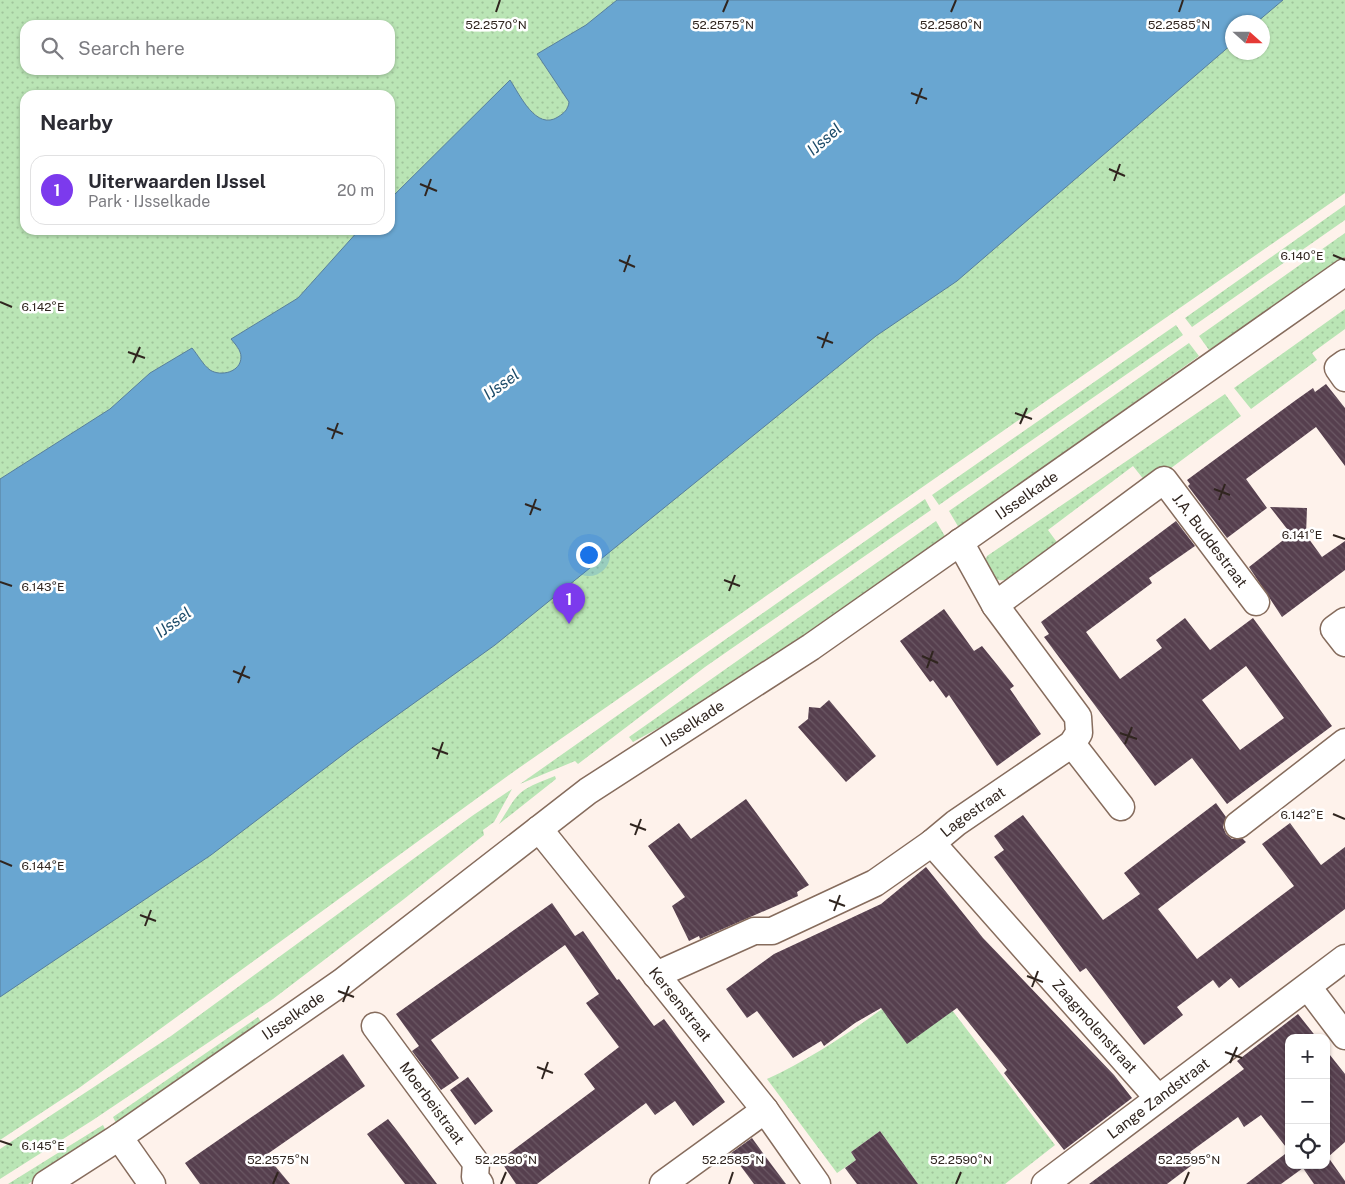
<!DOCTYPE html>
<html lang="en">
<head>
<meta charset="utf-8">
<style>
	:root { --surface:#fff; --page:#f2f2f3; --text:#2b2b33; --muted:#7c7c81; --line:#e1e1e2; --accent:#7c3aed }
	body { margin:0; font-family:"Public Sans",sans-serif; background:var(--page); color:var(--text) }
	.controls { position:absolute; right:15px; bottom:15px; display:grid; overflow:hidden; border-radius:10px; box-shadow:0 1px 4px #0004 }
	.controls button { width:45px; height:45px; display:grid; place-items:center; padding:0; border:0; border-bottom:1px solid var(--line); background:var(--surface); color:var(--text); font:25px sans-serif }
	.compass { position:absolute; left:1225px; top:15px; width:45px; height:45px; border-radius:50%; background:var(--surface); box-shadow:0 1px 4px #0004; rotate:111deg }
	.you { position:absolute; left:588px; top:554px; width:18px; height:18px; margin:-12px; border:4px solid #fff; border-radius:50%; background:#1a73e8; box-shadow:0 0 0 8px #1a73e833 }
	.badge { display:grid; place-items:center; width:32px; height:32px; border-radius:50%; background:var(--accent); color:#fff; font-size:16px; font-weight:700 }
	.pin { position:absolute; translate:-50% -41px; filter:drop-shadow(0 1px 2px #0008) }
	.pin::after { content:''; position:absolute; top:26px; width:18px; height:15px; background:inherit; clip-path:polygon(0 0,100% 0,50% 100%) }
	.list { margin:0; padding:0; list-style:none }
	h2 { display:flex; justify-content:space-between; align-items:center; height:65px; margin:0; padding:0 20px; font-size:21px }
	h2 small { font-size:16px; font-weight:400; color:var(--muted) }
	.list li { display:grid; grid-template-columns:32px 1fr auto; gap:15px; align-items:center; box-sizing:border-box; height:70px; margin:0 10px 10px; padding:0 10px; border:1px solid var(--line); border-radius:15px }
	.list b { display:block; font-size:19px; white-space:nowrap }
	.list p { margin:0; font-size:16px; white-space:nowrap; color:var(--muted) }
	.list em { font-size:16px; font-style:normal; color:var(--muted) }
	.icon { flex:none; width:28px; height:28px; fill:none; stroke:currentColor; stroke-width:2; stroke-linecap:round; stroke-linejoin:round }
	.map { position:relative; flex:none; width:1345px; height:1184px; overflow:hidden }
	.search { position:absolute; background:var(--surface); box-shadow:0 1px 4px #0004; left:20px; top:20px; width:375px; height:55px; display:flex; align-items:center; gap:12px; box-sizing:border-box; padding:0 18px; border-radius:15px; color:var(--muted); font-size:19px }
	.panel { position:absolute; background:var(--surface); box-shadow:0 1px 4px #0004; left:20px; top:90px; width:375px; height:145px; border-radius:15px }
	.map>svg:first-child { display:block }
	.green { fill:url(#green-dots); fill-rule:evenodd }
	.water { fill:#69a6d1; stroke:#587f9c }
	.building { fill:url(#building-back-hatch); fill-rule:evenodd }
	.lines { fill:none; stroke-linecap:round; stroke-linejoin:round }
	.minor-casing { stroke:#866c5d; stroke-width:29 }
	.minor { stroke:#fff; stroke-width:26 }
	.ticks { fill:none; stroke:#30251f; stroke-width:2 }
	.labels { text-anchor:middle; stroke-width:5; stroke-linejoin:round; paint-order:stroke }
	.street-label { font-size:15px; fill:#30251f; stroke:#fff }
	.water-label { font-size:16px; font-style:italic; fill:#1d4c6a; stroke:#fff }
	.ticks-label { font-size:12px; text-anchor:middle; fill:#30251f; stroke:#fff; stroke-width:5; stroke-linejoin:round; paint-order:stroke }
</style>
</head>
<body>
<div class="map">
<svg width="1345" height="1184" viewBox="0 0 1345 1184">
	<defs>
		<pattern id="green-dots" width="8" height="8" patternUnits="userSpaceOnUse" patternTransform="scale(1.25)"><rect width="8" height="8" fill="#bae5b5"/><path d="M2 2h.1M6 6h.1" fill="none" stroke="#a0c49b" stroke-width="1.8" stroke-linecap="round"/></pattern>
		<pattern id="building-back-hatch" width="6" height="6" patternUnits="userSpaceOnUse" patternTransform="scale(1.25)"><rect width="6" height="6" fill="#563f4e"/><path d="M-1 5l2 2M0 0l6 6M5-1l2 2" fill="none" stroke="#6b5864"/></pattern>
	</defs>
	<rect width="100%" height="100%" fill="#fef2eb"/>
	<path class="green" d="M 0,0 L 694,0 L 566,113 L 0,551 ZM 25,25 L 390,25 L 390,70 L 25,70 ZM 25,95 L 390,95 L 390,230 L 25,230 Z
		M 1250,0 L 1345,0 L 1345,193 L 516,770 L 79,1088 L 0,1140 L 0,973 ZM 1232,22 L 1262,22 L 1262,52 L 1232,52 Z
		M 1345,205 L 1345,220 L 1192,327 L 1185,318 Z
		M 1345,233 L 1345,257 L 1209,350 L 1199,336 Z
		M 1345,309 L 1345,329 L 1312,353 L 1317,360 L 1251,409 L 1234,388 Z
		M 1176,325 L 1183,335 L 939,505 L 932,495 Z
		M 1189,343 L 1199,356 L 959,528 L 949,511 Z
		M 1225,394 L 1241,416 L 1151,483 L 1145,481 L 1133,466 L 1048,530 L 1059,545 C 1047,554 1014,584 999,580 C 990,578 988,570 984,563 L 987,556 Z
		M 925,499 L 931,510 L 705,667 L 578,764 L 575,761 L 520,784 Z
		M 936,521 L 946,538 L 734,687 L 633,742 L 629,737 Z
		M 555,776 L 556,779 L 499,824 C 520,790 517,791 555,776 Z
		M 512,789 L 494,822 L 483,830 L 484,835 L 404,899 L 273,999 L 93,1120 L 0,1179 L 0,1149 L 171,1036 L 472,816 Z
		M 926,976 L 1055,1145 L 1005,1184 L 918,1184 L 880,1131 L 851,1152 L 856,1160 L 837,1173 L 767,1079 C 822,1054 878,1013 926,976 Z
		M 258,1017 L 263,1025 L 117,1125 L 113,1117 Z
		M 103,1125 L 107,1133 L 28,1184 L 8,1184 Z"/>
	<path class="water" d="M 617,0 L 1283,0 L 1257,22 L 1232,22 L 1232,44 L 957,281 L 876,336 L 495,645 L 357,744 L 211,855 L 0,997 L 0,479 L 110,409 L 150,373 L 192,348 C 198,355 203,365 210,370 C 221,377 241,372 241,357 C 241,350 235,344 231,339 L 298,298 L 359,230 L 390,230 L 390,199 L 510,80 C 520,95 536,131 558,117 C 564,113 568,110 569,102 L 537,54 L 586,25 Z"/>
	<path class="building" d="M 1326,384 L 1345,408 L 1345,466 L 1316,427 L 1246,479 L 1267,508 L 1227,538 L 1188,486 L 1190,484 L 1187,480 L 1296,400 L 1313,388 L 1315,392 Z
		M 1270,507 L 1307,508 L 1306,535 L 1322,557 L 1345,541 L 1345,570 L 1282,617 L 1249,567 L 1291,534 Z
		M 1176,521 L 1195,546 L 1149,578 L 1152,583 L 1086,632 L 1120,679 L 1162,648 L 1156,640 L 1185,618 L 1210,650 L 1253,618 L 1332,726 L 1227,804 L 1192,758 L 1155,786 L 1044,637 L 1049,634 L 1041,622 ZM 1246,666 L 1284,718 L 1240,750 L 1202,700 Z
		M 944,609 L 974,651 L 982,646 L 999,667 L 1014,686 L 1010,689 L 1041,734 L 997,766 L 949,695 L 946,698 L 933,680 L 930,682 L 900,641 Z
		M 829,700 L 876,756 L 846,782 L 798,727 L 808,719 L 809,707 L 820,708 Z
		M 746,799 L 809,885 L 797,892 L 798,896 L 778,905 L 700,939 L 699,936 L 689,941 L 672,906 L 685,897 L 648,846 L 679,823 L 691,839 Z
		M 1216,803 L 1226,817 L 1223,827 L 1226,834 L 1232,839 L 1243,839 L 1246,842 L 1158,909 L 1197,959 L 1294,886 L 1262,844 L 1290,823 L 1321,865 L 1345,847 L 1345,909 L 1239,988 L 1231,978 L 1219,988 L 1213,980 L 1177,1007 L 1183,1015 L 1144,1045 L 1086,968 L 1080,972 L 994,857 L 1004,850 L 994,836 L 1023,815 L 1103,920 L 1140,894 L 1124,873 Z
		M 926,867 L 983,938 L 1114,1075 L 1132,1098 L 1064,1150 L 1004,1073 L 1007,1070 L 957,1008 L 907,1044 L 881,1008 L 855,1023 L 824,1046 L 821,1041 L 793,1058 L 757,1011 L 747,1018 L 726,989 L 774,954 L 881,904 Z
		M 552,903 L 575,936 L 583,931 L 617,980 L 619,979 L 654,1026 L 664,1019 L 725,1102 L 693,1126 L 675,1101 L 655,1115 L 646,1103 L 537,1184 L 516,1184 L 500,1160 L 595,1089 L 584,1074 L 619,1047 L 586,1003 L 599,994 L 565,945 L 431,1040 L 459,1078 L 441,1090 L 412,1051 L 419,1046 L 396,1014 Z
		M 1298,1014 L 1317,1038 L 1289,1038 L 1289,1151 L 1261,1115 L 1244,1127 L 1238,1117 L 1190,1152 L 1196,1162 L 1167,1184 L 1089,1184 L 1244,1069 L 1237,1061 Z
		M 1326,1050 L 1345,1074 L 1345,1142 L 1328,1157 L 1345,1181 L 1345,1184 L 1314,1184 L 1303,1168 L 1281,1184 L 1246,1184 L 1289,1151 L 1289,1165 L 1326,1165 Z
		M 343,1054 L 365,1086 L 266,1155 L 290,1184 L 200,1184 L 185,1163 Z
		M 468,1077 L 493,1111 L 475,1125 L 450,1090 Z
		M 388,1119 L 399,1133 L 437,1184 L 405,1184 L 367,1134 Z
		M 880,1131 L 918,1184 L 857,1184 L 845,1168 L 856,1160 L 851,1152 Z
		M 752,1138 L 765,1156 L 786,1184 L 754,1184 L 731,1153 Z"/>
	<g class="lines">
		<defs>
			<g id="minor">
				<path d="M 1345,363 L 1338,368 L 1345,378"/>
				<path id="s1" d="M 995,605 L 1164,480 L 1256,602"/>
				<path d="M 1345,621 L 1334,629 L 1345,643"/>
				<path d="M 1072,744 L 1121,807"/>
				<path d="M 1238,825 L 1345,742"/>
				<path id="s2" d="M 539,829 L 765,1110 L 817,1184"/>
				<path id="s3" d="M 932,843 L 1158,1098"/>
				<path id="s4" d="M 656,975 L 754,931 L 772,931 L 875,883 L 932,843 L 956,823 L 1072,744 L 1079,733 L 1078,717 L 995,605 L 960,542"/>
				<path d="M 1308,987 L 1345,1036"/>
				<path id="s5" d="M 375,1026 L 476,1163 L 475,1177 L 480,1184"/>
				<path d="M 119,1137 L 152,1184"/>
				<path id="s6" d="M 46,1184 L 119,1137 L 342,982 L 588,791 L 811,647 L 1345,272"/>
				<path d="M 663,1184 L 765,1110"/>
				<path id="s7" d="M 1045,1184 L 1345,958"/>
			</g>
		</defs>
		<use href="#minor" class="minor-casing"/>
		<use href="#minor" class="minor"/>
	</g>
	<path class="ticks" d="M 496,12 L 500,0M 723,12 L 728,0M 951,12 L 956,0M 1179,12 L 1183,0M 911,93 L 927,99M 916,104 L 922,88M 1109,169 L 1125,176M 1114,181 L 1120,164M 420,184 L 437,191M 425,196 L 431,179M 1333,255 L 1345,260M 619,260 L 635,267M 624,272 L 630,255M 0,302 L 12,307M 817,337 L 833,343M 822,348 L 828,332M 128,352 L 145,358M 133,363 L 140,347M 1015,413 L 1032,419M 1020,424 L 1027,408M 327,428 L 343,434M 332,439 L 338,423M 1214,489 L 1230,495M 1219,500 L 1225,484M 525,504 L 541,510M 530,515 L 536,499M 1333,535 L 1345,539M 724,580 L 740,586M 0,582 L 12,586M 729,591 L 735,575M 922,656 L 938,663M 927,668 L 933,651M 233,671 L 250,678M 238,683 L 245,666M 1120,733 L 1137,739M 1125,744 L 1132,727M 432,748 L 448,754M 437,759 L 443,742M 1333,814 L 1345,819M 630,824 L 646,830M 635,835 L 641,819M 0,861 L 12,866M 829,900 L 845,906M 834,911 L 840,895M 140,915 L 156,921M 145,926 L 151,910M 1027,976 L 1043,982M 1032,987 L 1038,971M 338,991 L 354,997M 343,1002 L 349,986M 1225,1052 L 1242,1058M 1230,1063 L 1237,1047M 537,1067 L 553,1073M 542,1079 L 548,1062M 0,1141 L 12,1145M 273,1184 L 278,1172M 501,1184 L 506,1172M 729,1184 L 733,1172M 956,1184 L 961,1172M 1184,1184 L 1189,1172"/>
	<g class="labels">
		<g class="street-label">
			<text dy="5" stroke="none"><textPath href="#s6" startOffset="1199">IJsselkade</textPath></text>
			<text dy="5" stroke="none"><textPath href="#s1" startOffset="286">J.A. Buddestraat</textPath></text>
			<text dy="5" stroke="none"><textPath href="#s6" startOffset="794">IJsselkade</textPath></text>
			<text dy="5" stroke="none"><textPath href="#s4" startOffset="360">Lagestraat</textPath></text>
			<text dy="5" stroke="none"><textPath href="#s2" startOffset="225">Kersenstraat</textPath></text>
			<text dy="5" stroke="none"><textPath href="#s6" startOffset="299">IJsselkade</textPath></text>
			<text dy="5" stroke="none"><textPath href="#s3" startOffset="245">Zaagmolenstraat</textPath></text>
			<text dy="5" stroke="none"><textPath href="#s7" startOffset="142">Lange Zandstraat</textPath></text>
			<text dy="5" stroke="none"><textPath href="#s5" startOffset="96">Moerbeistraat</textPath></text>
		</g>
		<g class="water-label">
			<text transform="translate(824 139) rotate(-41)" y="6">IJssel</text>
			<text transform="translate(501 384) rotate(-36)" y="6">IJssel</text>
			<text transform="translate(173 622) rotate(-36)" y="6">IJssel</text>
		</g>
	</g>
	<g class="ticks-label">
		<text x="723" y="29">52.2575°N</text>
		<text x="951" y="29">52.2580°N</text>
		<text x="1179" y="29">52.2585°N</text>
		<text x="496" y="29">52.2570°N</text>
		<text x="1302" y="260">6.140°E</text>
		<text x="43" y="311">6.142°E</text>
		<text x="1302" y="539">6.141°E</text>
		<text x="43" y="591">6.143°E</text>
		<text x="1302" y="819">6.142°E</text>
		<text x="43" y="870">6.144°E</text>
		<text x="43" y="1150">6.145°E</text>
		<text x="278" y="1164">52.2575°N</text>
		<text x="506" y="1164">52.2580°N</text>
		<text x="733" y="1164">52.2585°N</text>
		<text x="961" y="1164">52.2590°N</text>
		<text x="1189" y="1164">52.2595°N</text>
	</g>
</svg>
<div class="controls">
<button>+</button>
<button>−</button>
<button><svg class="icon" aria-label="locate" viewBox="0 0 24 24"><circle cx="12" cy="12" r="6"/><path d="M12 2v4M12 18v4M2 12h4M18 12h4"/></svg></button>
</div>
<svg class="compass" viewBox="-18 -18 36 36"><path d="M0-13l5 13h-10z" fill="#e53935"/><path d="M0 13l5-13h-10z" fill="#7c7c81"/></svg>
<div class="you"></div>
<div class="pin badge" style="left:569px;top:624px">1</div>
<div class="search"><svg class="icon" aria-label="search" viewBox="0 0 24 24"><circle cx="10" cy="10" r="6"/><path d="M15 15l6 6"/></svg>Search here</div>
<section class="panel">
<h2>Nearby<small></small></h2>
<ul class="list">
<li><span class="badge">1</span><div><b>Uiterwaarden IJssel</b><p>Park · IJsselkade</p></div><em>20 m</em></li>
</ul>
</section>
</div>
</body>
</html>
